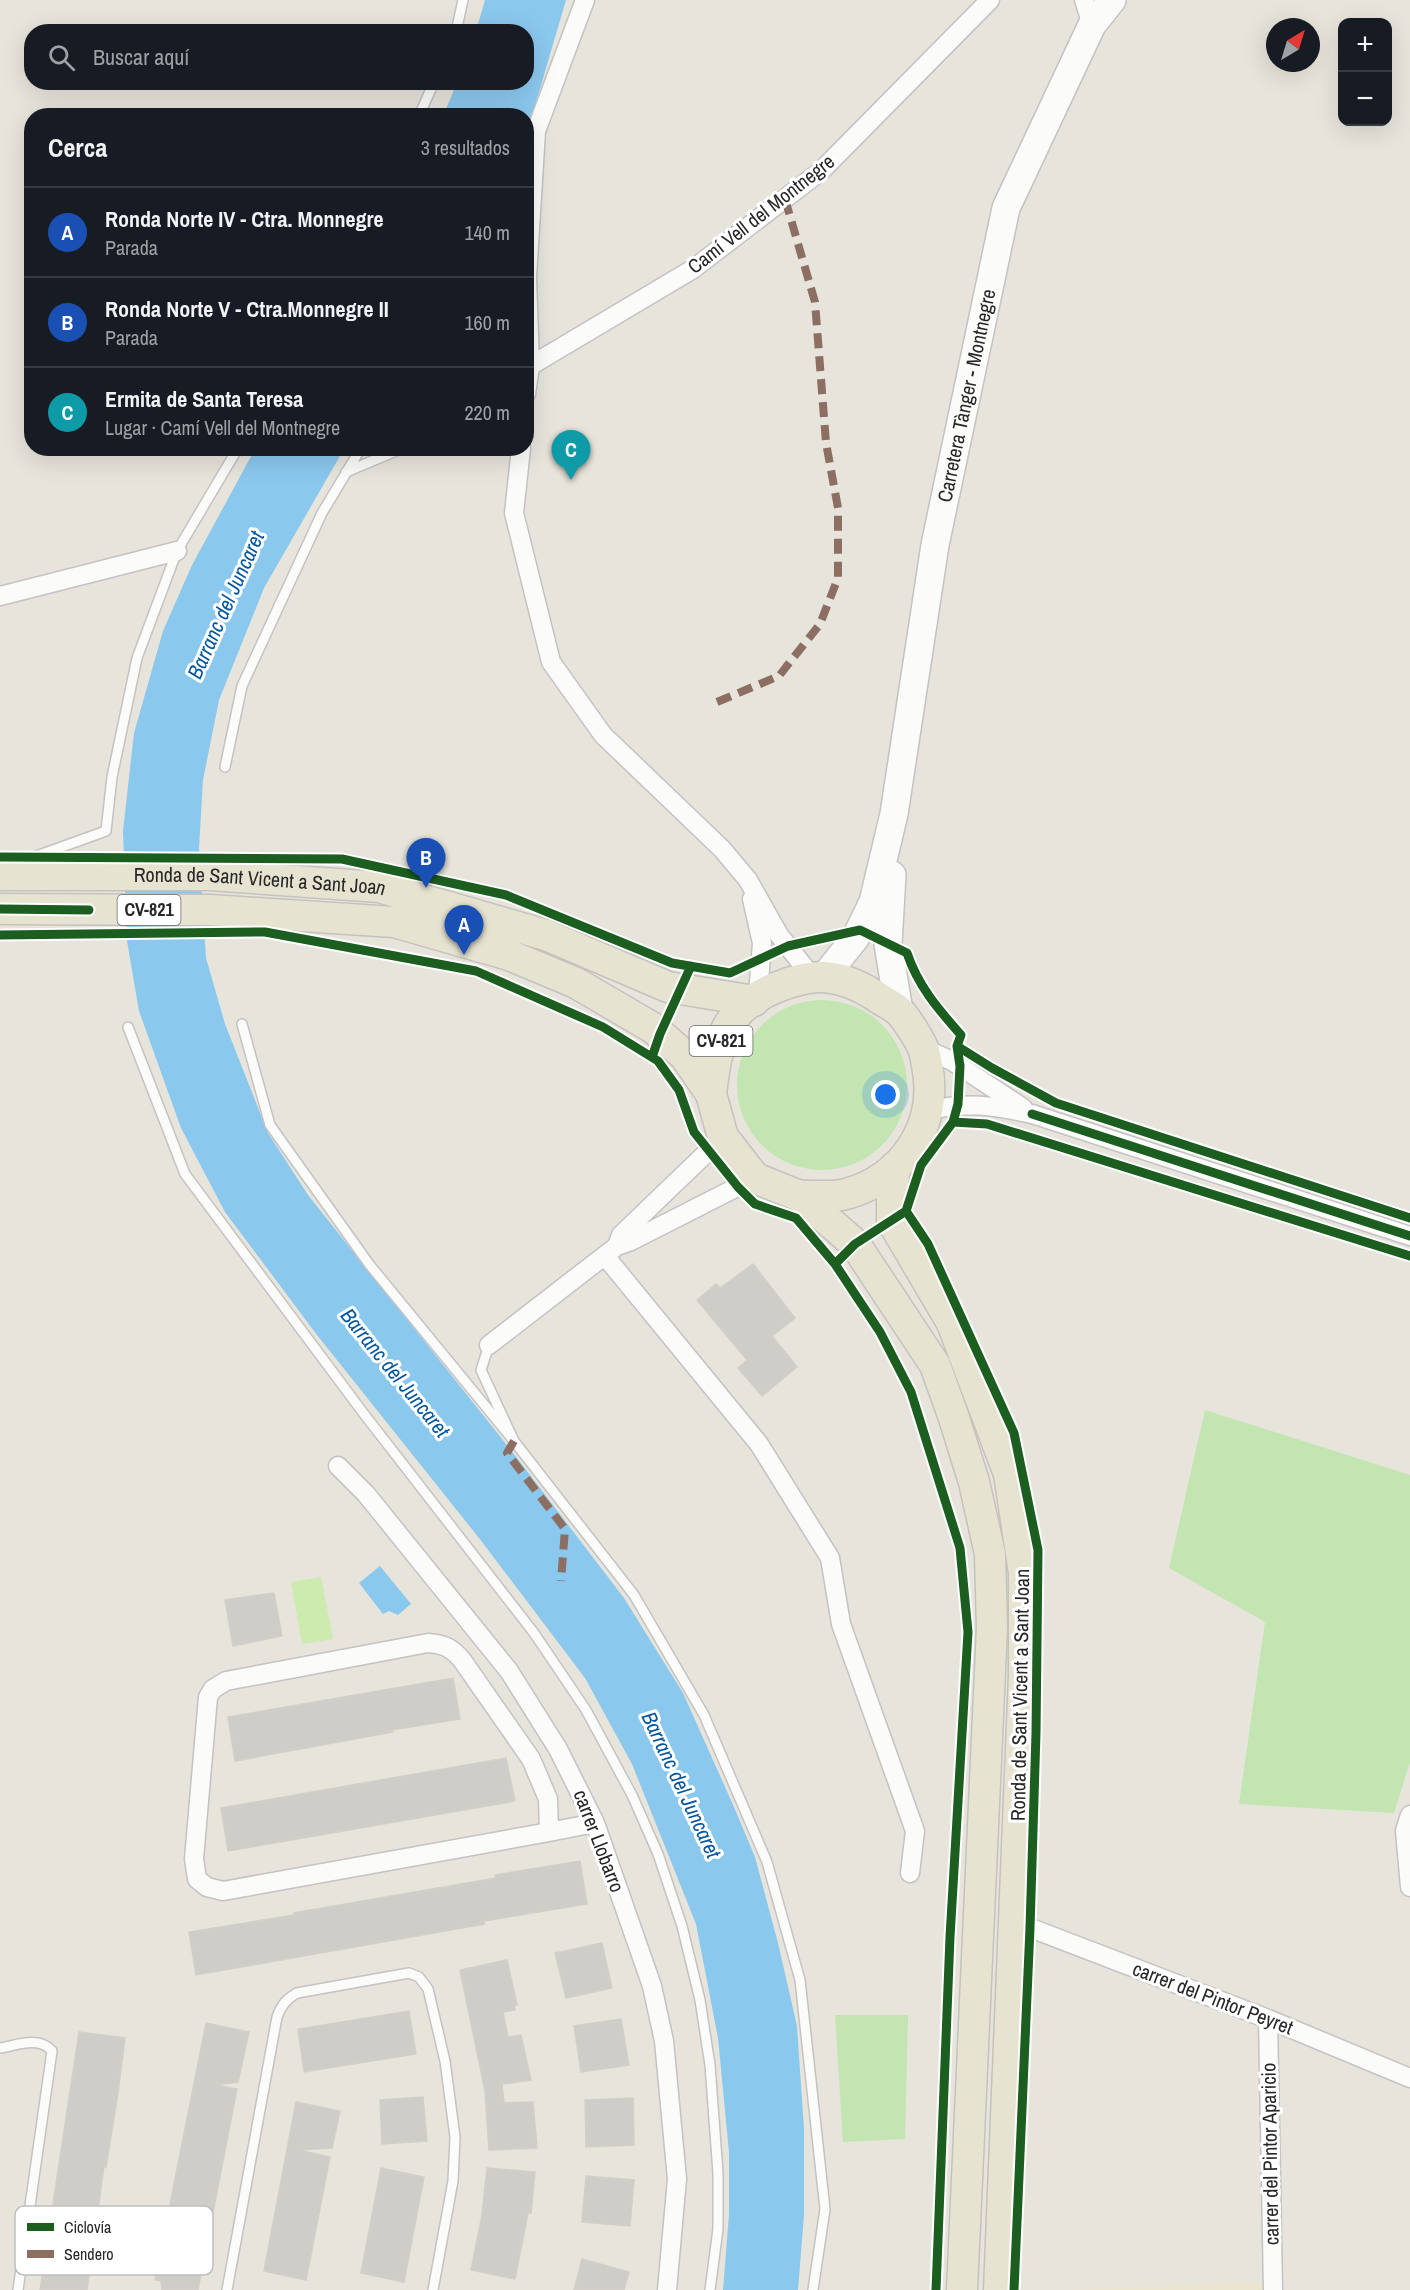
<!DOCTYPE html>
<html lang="es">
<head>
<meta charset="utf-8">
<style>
	:root { --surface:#171b24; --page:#242831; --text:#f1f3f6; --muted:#9ea1a6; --line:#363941; --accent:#0b8043 }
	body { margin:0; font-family:"Archivo Narrow",sans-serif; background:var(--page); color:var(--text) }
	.controls { position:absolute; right:18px; top:18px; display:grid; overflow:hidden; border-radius:12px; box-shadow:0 6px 24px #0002 }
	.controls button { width:54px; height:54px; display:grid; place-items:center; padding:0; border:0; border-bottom:2px solid var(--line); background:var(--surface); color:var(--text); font:30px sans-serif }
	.compass { position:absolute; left:1266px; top:18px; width:54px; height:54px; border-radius:50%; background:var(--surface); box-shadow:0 6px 24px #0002; rotate:38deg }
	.you { position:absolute; left:886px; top:1095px; width:21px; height:21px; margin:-15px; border:4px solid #fff; border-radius:50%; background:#1a73e8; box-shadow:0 0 0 9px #1a73e833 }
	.badge { display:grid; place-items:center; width:39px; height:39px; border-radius:50%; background:var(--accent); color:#fff; font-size:20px; font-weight:700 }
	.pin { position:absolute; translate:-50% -50px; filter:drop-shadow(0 2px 3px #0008) }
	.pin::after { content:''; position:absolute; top:32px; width:21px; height:18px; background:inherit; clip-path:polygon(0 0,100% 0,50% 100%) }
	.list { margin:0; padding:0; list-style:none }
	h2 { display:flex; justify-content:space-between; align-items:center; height:78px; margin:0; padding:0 24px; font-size:26px }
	h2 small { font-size:20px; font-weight:400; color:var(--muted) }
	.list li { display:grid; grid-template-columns:39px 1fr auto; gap:18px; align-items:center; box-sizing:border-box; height:90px; padding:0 24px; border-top:2px solid var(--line) }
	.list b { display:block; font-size:22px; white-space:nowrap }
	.list p { margin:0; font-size:20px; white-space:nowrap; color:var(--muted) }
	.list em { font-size:20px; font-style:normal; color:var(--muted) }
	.icon { flex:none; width:33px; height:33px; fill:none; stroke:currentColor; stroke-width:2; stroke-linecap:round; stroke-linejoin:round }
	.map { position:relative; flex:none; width:1410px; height:2290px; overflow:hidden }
	.search { position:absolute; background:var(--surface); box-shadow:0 6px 24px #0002; left:24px; top:24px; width:510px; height:66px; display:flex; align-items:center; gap:15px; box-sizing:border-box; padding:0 21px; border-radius:24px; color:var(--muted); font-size:22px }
	.panel { position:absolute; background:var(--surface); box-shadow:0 6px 24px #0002; left:24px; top:108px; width:510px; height:348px; border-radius:24px }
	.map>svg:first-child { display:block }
	.education { fill:#ebe5cf }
	.green { fill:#c2e5b2 }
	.pitch { fill:#cdeaaf }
	.water { fill:#8bc8ee }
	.building { fill:#cfcdc8; stroke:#d2cfc8; stroke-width:1.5 }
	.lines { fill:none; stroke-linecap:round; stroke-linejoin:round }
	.lane-casing { stroke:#c4c2c2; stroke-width:12 }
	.street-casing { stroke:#c4c2c2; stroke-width:21 }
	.secondary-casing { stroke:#c4c2c2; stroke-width:30 }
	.primary-casing { stroke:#c3c2bf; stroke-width:33 }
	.lane { stroke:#fbfbfa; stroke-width:9 }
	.street { stroke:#fbfbfa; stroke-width:18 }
	.secondary { stroke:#fbfbfa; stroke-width:27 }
	.primary { stroke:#e6e4d1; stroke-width:30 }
	.quiet { stroke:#8d6e63; stroke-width:8; stroke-dasharray:15 8; stroke-linecap:butt }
	.cycleway-casing { stroke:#fff; stroke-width:13 }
	.cycleway { stroke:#1b5e20; stroke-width:9 }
	.labels { text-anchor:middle; stroke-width:6; stroke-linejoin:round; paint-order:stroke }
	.shield { fill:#fff; stroke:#686868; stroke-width:1.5 }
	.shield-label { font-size:18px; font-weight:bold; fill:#272727 }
	.street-label { font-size:20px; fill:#272727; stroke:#fff }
	.water-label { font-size:21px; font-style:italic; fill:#06569d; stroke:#fff }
	.key { fill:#fff; stroke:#bebebe; stroke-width:1.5 }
	.key-label { font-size:16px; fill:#272727 }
</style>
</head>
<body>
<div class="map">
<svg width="1410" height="2290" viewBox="0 0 1410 2290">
	<rect width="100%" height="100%" fill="#e7e4dc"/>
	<path class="education" d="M 1269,2282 L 1269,2290 L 1066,2290 Z"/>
	<path class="green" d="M737 1085a85 85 0 1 1 170 0a85 85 0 1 1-170 0Z
		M 1205,1410 L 1410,1475 L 1410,1762 L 1394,1813 L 1239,1804 L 1265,1622 L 1169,1568 Z
		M 835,2015 L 908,2015 L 905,2139 L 843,2142 Z"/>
	<path class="pitch" d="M 321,1577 L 333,1639 L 302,1644 L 291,1582 Z"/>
	<path class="water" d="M 485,0 L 566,0 L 532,116 L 527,127 L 526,116 L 443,116 L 457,83 L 526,82 L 526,32 L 476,31 Z
		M 255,449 L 344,449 L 264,588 L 219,700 L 203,780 L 199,848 L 206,958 L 225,1024 L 268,1133 L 308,1195 L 510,1449 L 624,1598 L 683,1693 L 734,1807 L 755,1857 L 778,1943 L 797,2026 L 804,2129 L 804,2215 L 798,2290 L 723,2290 L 729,2215 L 729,2152 L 718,2038 L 696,1924 L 632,1764 L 585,1678 L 479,1538 L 317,1335 L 225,1212 L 181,1128 L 139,1011 L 127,941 L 123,831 L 134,733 L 163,631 L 192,565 Z
		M 380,1566 L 411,1604 L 398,1615 L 389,1611 L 383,1614 L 359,1583 Z"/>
	<path class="building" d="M 753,1264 L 795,1318 L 772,1336 L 797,1367 L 762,1396 L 738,1368 L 747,1360 L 697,1300 L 716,1284 L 720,1288 Z
		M 274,1593 L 282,1636 L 233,1646 L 225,1600 Z
		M 453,1678 L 460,1719 L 392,1730 L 393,1732 L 235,1761 L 228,1717 Z
		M 506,1758 L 515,1801 L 228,1851 L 221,1808 Z
		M 580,1861 L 587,1904 L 484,1921 L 484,1924 L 196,1975 L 189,1932 L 294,1915 L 294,1913 L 496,1878 L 495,1875 Z
		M 602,1943 L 612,1988 L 566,1998 L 555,1953 Z
		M 507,1960 L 517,2005 L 514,2006 L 515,2010 L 503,2012 L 508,2037 L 521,2035 L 531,2080 L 502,2084 L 504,2103 L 533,2102 L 537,2148 L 489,2150 L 485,2091 L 460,1970 Z
		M 409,2011 L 416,2054 L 304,2072 L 298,2029 Z
		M 621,2019 L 629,2065 L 581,2072 L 574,2026 Z
		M 206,2023 L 249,2032 L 238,2082 L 216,2085 L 237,2089 L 198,2290 L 162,2290 L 161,2281 L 155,2280 Z
		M 79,2032 L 125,2038 L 118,2093 L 106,2167 L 104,2166 L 87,2290 L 40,2290 Z
		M 423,2097 L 427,2141 L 382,2144 L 380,2100 Z
		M 633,2098 L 634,2145 L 586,2147 L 585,2100 Z
		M 296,2102 L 340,2111 L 332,2148 L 299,2150 L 330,2157 L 306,2280 L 264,2271 Z
		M 381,2168 L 424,2177 L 404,2282 L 361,2273 Z
		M 487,2168 L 535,2172 L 531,2213 L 528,2213 L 515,2279 L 471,2270 L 482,2215 Z
		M 586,2176 L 634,2180 L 630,2226 L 582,2222 Z
		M 582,2259 L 629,2272 L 624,2290 L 574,2290 Z"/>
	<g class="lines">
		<defs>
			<path id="lane" d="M 456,32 L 463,0
				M 419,116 L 434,82
				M 346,472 L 403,448
				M 225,767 L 242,686 L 322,513 L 361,448
				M 31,858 L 106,831 L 112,777 L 137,658 L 177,551 L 238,448
				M 242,1024 L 270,1125 L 369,1264 L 514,1441 L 481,1370 L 489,1345
				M 128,1027 L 185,1174 L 364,1414 L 534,1633 L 586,1710 L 632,1795 L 658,1854 L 682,1926 L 700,2000 L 710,2065 L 718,2173 L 718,2229 L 710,2290
				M 514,1441 L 634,1595 L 704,1715 L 767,1862 L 800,1980 L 825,2209 L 813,2290
				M 0,2048 C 18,2045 39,2036 52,2051 L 18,2290
				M 227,2290 L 277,2017 C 281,2006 286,1999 297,1993 L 409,1973 L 419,1977 L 428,1989 L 445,2061 L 455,2137 L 453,2181 L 433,2290"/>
			<path id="street" d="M 1084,0 L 1092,25
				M 530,366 L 693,269 L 821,171 L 990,0
				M 526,394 L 530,366 L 527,277 L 536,131 L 585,0
				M 521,448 L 514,513 L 551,662 L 603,735 L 722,849 L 748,880 L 779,935 L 813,978
				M 0,596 L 177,551
				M 752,899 L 762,943 L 758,995
				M 923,1048 L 952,1061 L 1023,1108
				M 927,1110 C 970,1102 990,1105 1032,1114 L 1410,1236
				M 617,1246 L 621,1235 L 723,1137
				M 605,1256 L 759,1444 L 830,1558 L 841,1624 L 915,1831 L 910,1873
				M 489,1345 L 617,1246 L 631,1241 L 755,1178
				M 338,1466 L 366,1494 L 509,1671 L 558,1749 L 595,1823 L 652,1986 L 664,2041 L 677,2179 L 667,2290
				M 1410,1815 L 1405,1831 L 1410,1887
				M 549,1832 L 548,1799 L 531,1759 L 462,1660 C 452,1648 444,1644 428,1643 L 226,1681 L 213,1689 L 208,1697 L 194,1859 L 197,1879 L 207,1887 L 223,1891 L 549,1832 L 595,1823
				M 1015,1922 L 1268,2019 L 1410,2078
				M 1268,2019 L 1273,2290"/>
			<g id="secondary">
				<path d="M 892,875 L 888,944 L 899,1011"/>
				<path id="s1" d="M 825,976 L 856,937 L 873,902 L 894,814 L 935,545 L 1006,208 L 1092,25 L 1112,0"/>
			</g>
			<g id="primary">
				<path id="s2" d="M 0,875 L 210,875 L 379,887 L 546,935 L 668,987 L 754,1001"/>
				<path d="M 0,909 L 210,910 L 394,922 L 509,955 L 576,983 L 653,1028 L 685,1056 L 711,1094 L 723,1137 L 755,1178 L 800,1196 L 855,1244 L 935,1365 L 954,1418 L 974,1482 L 990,1554 L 992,1627 L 962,2290"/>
				<path d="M 711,1094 C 717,1043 724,1009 775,988 C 814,972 839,973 874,995 C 882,1001 894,1006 901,1013 C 908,1022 918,1037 923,1048 C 925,1053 926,1060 927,1065 C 939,1125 904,1178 846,1194 C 833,1198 814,1195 800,1196"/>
				<path d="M 895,1167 L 892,1193 L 892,1221 L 952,1323 L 1009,1474 L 1024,1573 L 1024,1675 L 999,2290"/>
			</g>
		</defs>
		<use href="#lane" class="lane-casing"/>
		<use href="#street" class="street-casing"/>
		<use href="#secondary" class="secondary-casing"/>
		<use href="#primary" class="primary-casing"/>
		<use href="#lane" class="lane"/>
		<use href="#street" class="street"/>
		<use href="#secondary" class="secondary"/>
		<use href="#primary" class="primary"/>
		<path class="quiet" d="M 717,702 L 779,676 L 820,624 L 838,578 L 838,508 L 826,443 L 815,302 L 785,199
			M 514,1441 L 507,1453 L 565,1529 L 561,1581"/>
		<defs>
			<path id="cycleway" d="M 0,857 L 342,859 L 506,895 L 672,963 L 730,973 L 788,946 L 860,930 L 907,953 C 918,986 938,1009 961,1035 L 957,1046 L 960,1066 L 958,1104 L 953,1122 L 921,1165 L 906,1211 L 928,1244 L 1014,1433 L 1038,1550 L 1036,1733 L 1030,1928 L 1014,2290
				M 0,909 L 89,910
				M 0,935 L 265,932 L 476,971 L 603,1027 L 658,1061 L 679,1090 L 694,1132 L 738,1187 L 755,1204 L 796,1218 L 835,1264 L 880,1332 L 911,1392 L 960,1548 L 968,1632 L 950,1937 L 936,2290
				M 957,1046 L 992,1068 L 1056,1103 L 1410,1218
				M 652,1057 L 660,1034 L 691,966
				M 1032,1114 L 1410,1236
				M 953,1122 L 987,1124 L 1410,1256
				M 835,1264 L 855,1244 L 906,1211"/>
		</defs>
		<use href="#cycleway" class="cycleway-casing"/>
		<use href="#cycleway" class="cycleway"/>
	</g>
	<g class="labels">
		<g class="shield">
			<rect x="117.5" y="895" width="63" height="30" rx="4.5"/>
			<rect x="689.5" y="1026" width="63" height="30" rx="4.5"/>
		</g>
		<g class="shield-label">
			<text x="149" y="916">CV-821</text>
			<text x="721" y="1047">CV-821</text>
		</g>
		<g class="street-label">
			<text transform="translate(761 214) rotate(-38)" y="7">Camí Vell del Montnegre</text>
			<text dy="7" stroke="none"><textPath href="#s1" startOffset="604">Carretera Tànger - Montnegre</textPath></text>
			<text dy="7" stroke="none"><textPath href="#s2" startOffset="260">Ronda de Sant Vicent a Sant Joan</textPath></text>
			<text transform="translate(1020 1695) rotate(-89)" y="7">Ronda de Sant Vicent a Sant Joan</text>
			<text transform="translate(599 1841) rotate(69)" y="7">carrer Llobarro</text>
			<text transform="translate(1213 1998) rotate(21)" y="7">carrer del Pintor Peyret</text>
			<text transform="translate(1270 2154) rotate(-91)" y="7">carrer del Pintor Aparicio</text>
		</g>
		<g class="water-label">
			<text transform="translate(226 605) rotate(-66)" y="7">Barranc del Juncaret</text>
			<text transform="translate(395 1373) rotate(51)" y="7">Barranc del Juncaret</text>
			<text transform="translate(681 1785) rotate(65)" y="7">Barranc del Juncaret</text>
		</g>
	</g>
	<rect x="15" y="2206" width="198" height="69" rx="9" class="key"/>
	<rect x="27" y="2223" width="27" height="8" fill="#1b5e20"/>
	<rect x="27" y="2250" width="27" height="8" fill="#8d6e63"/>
	<g class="key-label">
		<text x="64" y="2233">Ciclovía</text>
		<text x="64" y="2260">Sendero</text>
	</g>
</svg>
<div class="controls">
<button>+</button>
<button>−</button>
</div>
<svg class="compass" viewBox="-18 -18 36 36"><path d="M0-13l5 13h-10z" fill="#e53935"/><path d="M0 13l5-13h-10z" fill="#9ea1a6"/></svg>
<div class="you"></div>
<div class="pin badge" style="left:464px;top:955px;background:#1a4fb4">A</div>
<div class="pin badge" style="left:426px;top:888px;background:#1a4fb4">B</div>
<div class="pin badge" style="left:571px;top:480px;background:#0f9aa8">C</div>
<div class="search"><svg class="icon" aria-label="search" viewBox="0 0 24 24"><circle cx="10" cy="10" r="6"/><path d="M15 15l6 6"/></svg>Buscar aquí</div>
<section class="panel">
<h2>Cerca<small>3 resultados</small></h2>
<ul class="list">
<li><span class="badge" style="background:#1a4fb4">A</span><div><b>Ronda Norte IV - Ctra. Monnegre</b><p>Parada</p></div><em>140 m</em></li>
<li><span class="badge" style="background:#1a4fb4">B</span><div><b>Ronda Norte V - Ctra.Monnegre II</b><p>Parada</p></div><em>160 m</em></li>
<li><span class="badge" style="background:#0f9aa8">C</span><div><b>Ermita de Santa Teresa</b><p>Lugar · Camí Vell del Montnegre</p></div><em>220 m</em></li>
</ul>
</section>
</div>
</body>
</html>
